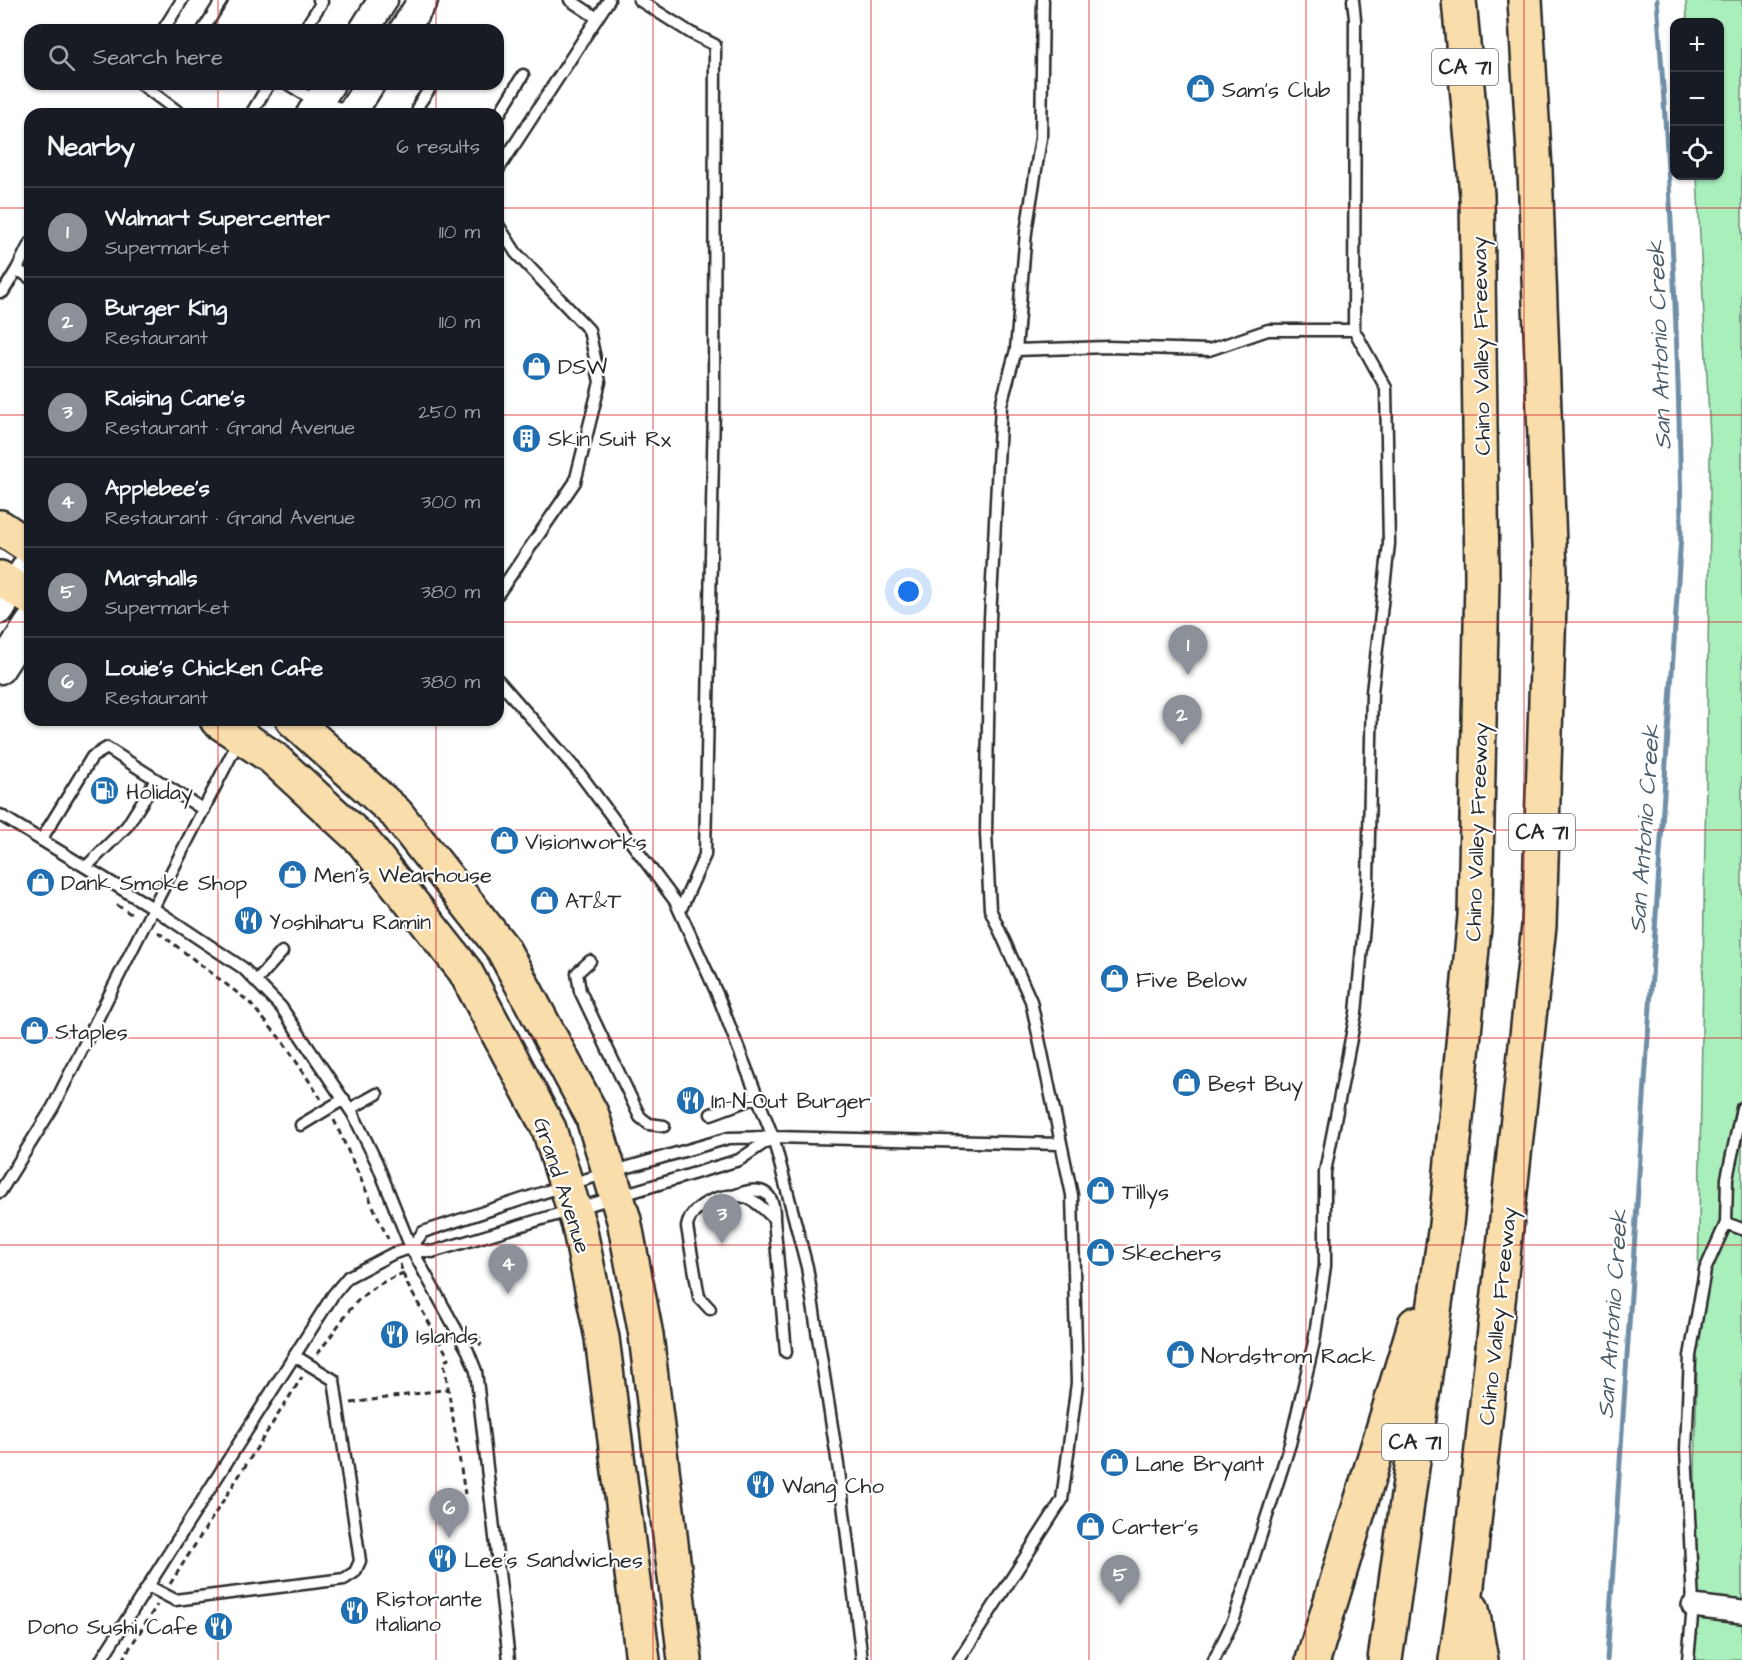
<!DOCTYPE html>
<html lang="en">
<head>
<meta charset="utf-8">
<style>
	:root { --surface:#171b24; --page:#20242c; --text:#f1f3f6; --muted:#9ea1a6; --line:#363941; --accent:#8c9099 }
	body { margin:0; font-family:"Architects Daughter",sans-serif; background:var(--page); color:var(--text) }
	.controls { position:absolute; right:18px; top:18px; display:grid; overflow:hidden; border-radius:12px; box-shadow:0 2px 4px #0004 }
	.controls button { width:54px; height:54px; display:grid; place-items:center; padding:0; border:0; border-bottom:2px solid var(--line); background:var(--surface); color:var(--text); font:30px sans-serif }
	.you { position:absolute; left:909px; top:592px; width:21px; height:21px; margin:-15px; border:4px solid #fff; border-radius:50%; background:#1a73e8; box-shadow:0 0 0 9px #1a73e833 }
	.badge { display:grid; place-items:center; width:39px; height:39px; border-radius:50%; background:var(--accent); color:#fff; font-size:20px; font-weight:700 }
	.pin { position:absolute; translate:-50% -50px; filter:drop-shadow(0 2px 3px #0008) }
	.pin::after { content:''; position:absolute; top:32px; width:21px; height:18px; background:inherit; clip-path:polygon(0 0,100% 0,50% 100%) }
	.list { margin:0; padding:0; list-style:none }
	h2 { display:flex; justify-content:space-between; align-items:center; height:78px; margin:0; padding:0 24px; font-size:26px }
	h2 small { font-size:20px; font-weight:400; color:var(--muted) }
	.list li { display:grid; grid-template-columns:39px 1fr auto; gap:18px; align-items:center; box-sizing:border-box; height:90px; padding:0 24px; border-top:2px solid var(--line) }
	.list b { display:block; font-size:22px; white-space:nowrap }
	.list p { margin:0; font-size:20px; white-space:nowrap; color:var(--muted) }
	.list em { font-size:20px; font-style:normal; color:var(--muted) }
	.icon { flex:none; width:33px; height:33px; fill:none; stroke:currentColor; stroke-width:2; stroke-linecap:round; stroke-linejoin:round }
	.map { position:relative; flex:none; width:1742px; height:1660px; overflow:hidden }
	.search { position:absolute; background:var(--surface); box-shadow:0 2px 4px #0004; left:24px; top:24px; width:480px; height:66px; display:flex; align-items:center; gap:15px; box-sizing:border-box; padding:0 21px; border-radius:18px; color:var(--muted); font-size:22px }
	.panel { position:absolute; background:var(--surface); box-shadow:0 2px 4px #0004; left:24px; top:108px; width:480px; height:618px; border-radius:18px }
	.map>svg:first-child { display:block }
	.green { fill:#a9efbc; stroke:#6a8d74; stroke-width:1.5 }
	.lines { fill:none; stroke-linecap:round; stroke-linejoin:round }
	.stream { stroke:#6f8fa7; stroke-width:5 }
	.service-casing { stroke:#2b2b2b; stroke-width:15 }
	.minor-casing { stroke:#2b2b2b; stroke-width:26 }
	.secondary-casing { stroke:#2b2b2b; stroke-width:33 }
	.primary-casing { stroke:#2b2b2b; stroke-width:38 }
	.motorway-casing { stroke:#2b2b2b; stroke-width:38 }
	.path { stroke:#2b2b2b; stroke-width:3; stroke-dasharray:6 4.5; stroke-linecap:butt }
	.service { stroke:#fff; stroke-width:10 }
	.minor { stroke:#fff; stroke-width:21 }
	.secondary { stroke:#fff; stroke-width:28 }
	.primary { stroke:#f9deab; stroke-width:33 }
	.motorway { stroke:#f9deab; stroke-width:33 }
	.grid { fill:none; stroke:#d62828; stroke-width:1.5; stroke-opacity:0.55 }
	.labels { text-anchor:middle; stroke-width:4.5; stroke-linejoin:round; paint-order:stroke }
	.shield { fill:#fff; stroke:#6b6b6b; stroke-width:1.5 }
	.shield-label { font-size:21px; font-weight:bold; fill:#2b2b2b }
	.poi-label { font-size:22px; fill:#2b2b2b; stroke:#fff; text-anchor:start }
	.street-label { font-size:22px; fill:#2b2b2b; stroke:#fff }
	.water-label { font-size:24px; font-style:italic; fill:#4d5d69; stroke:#fff }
</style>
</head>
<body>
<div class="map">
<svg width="1742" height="1660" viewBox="0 0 1742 1660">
	<rect width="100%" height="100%" fill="#fff"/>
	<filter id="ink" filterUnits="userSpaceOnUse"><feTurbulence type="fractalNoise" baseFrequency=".0167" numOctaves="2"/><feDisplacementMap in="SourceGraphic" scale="12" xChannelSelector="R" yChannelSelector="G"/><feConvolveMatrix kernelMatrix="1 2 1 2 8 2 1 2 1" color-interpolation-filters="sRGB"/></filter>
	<g filter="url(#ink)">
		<path class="green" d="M 1686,0 L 1742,0 L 1742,1660 L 1688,1660 L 1693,1606 L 1710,521 L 1710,438 L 1697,176 L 1720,176 L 1720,22 L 1687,22 Z"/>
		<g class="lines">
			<path class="stream" d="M 1607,1660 L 1681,535 C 1680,356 1670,179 1657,0"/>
			<defs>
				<path id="service" d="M 570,0 L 597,18
					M 639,0 L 691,33 L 715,45 L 714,407 L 705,855 L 680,911
					M 163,30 L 182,0
					M 203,30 L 222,0
					M 304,30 L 322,2 L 319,0
					M 141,84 L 181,114
					M 288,84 L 318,103 L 351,110
					M 251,114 L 269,84
					M 417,114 L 419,104 L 433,84
					M 498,116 L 523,75
					M 498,170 L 609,0
					M 498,225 L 516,253 L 589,330 L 600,382 L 575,482 L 498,594
					M 30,243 L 17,269 L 30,278
					M 0,292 L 3,292 L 17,269
					M 1016,350 L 1026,232 L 1041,138 L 1043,0
					M 498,680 L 580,774 L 675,901 L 718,996 L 773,1137 L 807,1267 L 839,1471 L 862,1660
					M 240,738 L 153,908 L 243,968 L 281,1007 L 353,1114 L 377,1163 L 411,1248 L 468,1351 L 476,1371 L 509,1660
					M 0,815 L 153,908 L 53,1107 L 0,1192
					M 41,840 L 92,757 L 107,748 L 204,810
					M 86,867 L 127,826 L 156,780
					M 590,961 L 577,973 L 580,991 L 640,1117 L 649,1124 L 664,1126
					M 257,980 L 282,952
					M 350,1109 L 377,1094
					M 711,1114 L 757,1097
					M 301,1125 L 344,1099
					M 736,1195 C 761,1185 775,1191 774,1219
					M 1726,1223 L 1727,1178 L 1742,1108
					M 411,1248 L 423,1232 L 566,1185 L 729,1138 L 773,1137 L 1061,1144
					M 710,1309 L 699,1297 L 687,1227 C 691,1203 726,1190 748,1198 C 758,1202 767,1212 774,1219 L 786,1352
					M 148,1586 L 175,1600 L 344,1579 L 355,1572 L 360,1561 L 334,1380 L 295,1356
					M 101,1660 L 333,1295 L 348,1277 L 394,1253 L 411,1248 L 432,1252 L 739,1160 L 773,1137
					M 959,1660 L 1062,1500 L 1077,1383 L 1072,1195 L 1031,1001 L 990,909 L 986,833 L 990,619 L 1001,405 L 1016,350 L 1108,347 L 1209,350 L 1268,330 L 1354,330 L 1355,19 L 1353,0
					M 1214,1660 L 1234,1619 L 1290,1444 L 1314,1342 L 1325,1266 L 1325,1172 L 1356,1013 L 1368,882 L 1372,692 L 1389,544 L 1386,388 L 1354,330
					M 1688,1660 L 1693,1606 L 1686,1449 L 1690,1356 L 1705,1270 L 1726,1223 L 1742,1229"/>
				<path id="minor" d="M 1693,1606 L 1742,1612"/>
				<path id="secondary" d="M 364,30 L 383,0
					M 404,30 L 423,0
					M 311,114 L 330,84
					M 351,114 L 370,84
					M 0,609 L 30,562
					M 0,669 L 30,623"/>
				<path id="primary" d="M 0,527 L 30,547
					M 0,578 L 30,598
					M 217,720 L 273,758 L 363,841 L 465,971 L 549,1129 L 579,1226 L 602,1338 L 643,1660
					M 293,720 L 396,813 L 503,949 L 592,1115 L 624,1220 L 646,1335 L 685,1660"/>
				<path id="motorway" d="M 1472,1609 L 1481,1660
					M 1313,1660 L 1415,1324
					M 1385,1660 L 1446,1225 L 1475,916 L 1482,578 L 1477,195 L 1459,0
					M 1456,1660 L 1467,1586 L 1539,926 L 1550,572 L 1535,170 L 1525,0"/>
			</defs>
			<use href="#service" class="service-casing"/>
			<use href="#minor" class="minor-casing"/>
			<use href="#secondary" class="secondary-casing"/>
			<use href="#primary" class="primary-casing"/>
			<use href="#motorway" class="motorway-casing"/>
			<path class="path" d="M 117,905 L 134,916
				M 158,932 L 248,1001 L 284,1043 L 321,1099
				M 334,1120 L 388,1239
				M 400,1264 L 406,1282 L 449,1358 L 444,1362 L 465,1494
				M 477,1334 L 482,1343 L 479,1345
				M 317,1354 C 349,1315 352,1292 404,1273
				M 351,1403 L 449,1389
				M 170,1584 L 302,1377
				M 122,1660 L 157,1605"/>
			<use href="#service" class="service"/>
			<use href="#minor" class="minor"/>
			<use href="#secondary" class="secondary"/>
			<use href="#primary" class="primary"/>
			<use href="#motorway" class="motorway"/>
		</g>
	</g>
	<path class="grid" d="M 218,0 L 218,30M 436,0 L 436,30M 653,0 L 653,1660M 871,0 L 871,1660M 1089,0 L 1089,1660M 1306,0 L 1306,1660M 1524,0 L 1524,1660M 218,84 L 218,114M 436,84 L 436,114M 0,208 L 30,208M 498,208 L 1742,208M 0,415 L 30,415M 498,415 L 1742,415M 0,622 L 30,622M 498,622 L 1742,622M 218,720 L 218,1660M 436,720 L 436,1660M 0,830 L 1742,830M 0,1038 L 1742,1038M 0,1245 L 1742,1245M 0,1452 L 1742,1452"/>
	<defs>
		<symbol id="shop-disc" viewBox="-11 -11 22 22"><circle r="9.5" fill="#1f6fb2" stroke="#fff"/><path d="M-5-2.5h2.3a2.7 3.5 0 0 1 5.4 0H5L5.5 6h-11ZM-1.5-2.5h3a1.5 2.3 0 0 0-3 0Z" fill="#fff"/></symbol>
		<symbol id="building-disc" viewBox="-11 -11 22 22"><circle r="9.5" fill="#1f6fb2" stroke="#fff"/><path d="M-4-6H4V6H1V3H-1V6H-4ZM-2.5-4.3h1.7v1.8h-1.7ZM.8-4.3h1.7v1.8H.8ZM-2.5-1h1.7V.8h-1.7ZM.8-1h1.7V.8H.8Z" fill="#fff"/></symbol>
		<symbol id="fuel-disc" viewBox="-11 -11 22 22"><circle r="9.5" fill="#1f6fb2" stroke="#fff"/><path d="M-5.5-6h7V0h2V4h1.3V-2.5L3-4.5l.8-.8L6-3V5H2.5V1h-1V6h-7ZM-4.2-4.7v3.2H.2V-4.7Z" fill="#fff"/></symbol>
		<symbol id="restaurant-disc" viewBox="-11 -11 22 22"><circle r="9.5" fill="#1f6fb2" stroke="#fff"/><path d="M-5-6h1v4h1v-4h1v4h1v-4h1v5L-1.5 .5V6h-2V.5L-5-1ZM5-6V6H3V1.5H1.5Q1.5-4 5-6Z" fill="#fff"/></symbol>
	</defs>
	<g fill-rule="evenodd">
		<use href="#shop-disc" x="1184" y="72" width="33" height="33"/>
		<use href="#shop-disc" x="520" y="350" width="33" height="33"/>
		<use href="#building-disc" x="510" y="422" width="33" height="33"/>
		<use href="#fuel-disc" x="88" y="774" width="33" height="33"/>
		<use href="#shop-disc" x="488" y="824" width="33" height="33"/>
		<use href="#shop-disc" x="276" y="858" width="33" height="33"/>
		<use href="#shop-disc" x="24" y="866" width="33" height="33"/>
		<use href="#shop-disc" x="528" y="884" width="33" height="33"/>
		<use href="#restaurant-disc" x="232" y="904" width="33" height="33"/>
		<use href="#shop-disc" x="1098" y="962" width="33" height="33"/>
		<use href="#shop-disc" x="18" y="1014" width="33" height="33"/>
		<use href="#shop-disc" x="1170" y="1066" width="33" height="33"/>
		<use href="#restaurant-disc" x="674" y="1084" width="33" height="33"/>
		<use href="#shop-disc" x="1084" y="1174" width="33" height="33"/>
		<use href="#shop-disc" x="1084" y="1236" width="33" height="33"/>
		<use href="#restaurant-disc" x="378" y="1318" width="33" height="33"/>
		<use href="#shop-disc" x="1164" y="1338" width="33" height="33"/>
		<use href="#shop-disc" x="1098" y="1446" width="33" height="33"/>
		<use href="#restaurant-disc" x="744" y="1468" width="33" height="33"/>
		<use href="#shop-disc" x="1074" y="1510" width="33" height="33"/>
		<use href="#restaurant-disc" x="426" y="1542" width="33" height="33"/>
		<use href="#restaurant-disc" x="338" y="1594" width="33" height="33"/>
		<use href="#restaurant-disc" x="202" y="1610" width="33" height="33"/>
	</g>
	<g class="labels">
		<g class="shield">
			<rect x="1432" y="49" width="66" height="36" rx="4.5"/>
			<rect x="1509" y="814" width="66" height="36" rx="4.5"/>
			<rect x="1382" y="1424" width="66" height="36" rx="4.5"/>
		</g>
		<g class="shield-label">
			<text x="1465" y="74">CA 71</text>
			<text x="1542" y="839">CA 71</text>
			<text x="1415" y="1449">CA 71</text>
		</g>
		<g class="poi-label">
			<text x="1222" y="97">Sam's Club</text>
			<text x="558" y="374">DSW</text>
			<text x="548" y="446">Skin Suit Rx</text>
			<text x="126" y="799">Holiday</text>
			<text x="525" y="849">Visionworks</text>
			<text x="314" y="882">Men's Wearhouse</text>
			<text x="61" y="890">Dank Smoke Shop</text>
			<text x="565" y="908">AT&amp;T</text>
			<text x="269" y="929">Yoshiharu Ramin</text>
			<text x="1136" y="987">Five Below</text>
			<text x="55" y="1039">Staples</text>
			<text x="1208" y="1091">Best Buy</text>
			<text x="711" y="1108">In-N-Out Burger</text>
			<text x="1122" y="1199">Tillys</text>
			<text x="1122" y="1260">Skechers</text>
			<text x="416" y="1343">Islands</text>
			<text x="1201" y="1363">Nordstrom Rack</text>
			<text x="1135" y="1471">Lane Bryant</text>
			<text x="782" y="1493">Wang Cho</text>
			<text x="1112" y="1534">Carter's</text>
			<text x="464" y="1567">Lee's Sandwiches</text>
			<text x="376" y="1606">Ristorante<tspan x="376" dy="25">Italiano</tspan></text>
			<text x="198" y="1634" text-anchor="end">Dono Sushi Cafe</text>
		</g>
		<g class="street-label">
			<text transform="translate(1480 346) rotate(-91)" y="8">Chino Valley Freeway</text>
			<text transform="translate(1476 832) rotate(-88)" y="8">Chino Valley Freeway</text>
			<text transform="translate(563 1185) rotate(72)" y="8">Grand Avenue</text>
			<text transform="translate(1497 1316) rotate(-84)" y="8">Chino Valley Freeway</text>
		</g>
		<g class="water-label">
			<text transform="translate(1659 345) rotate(-92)" y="8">San Antonio Creek</text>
			<text transform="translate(1644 829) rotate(-86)" y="8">San Antonio Creek</text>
			<text transform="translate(1612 1314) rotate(-86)" y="8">San Antonio Creek</text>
		</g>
	</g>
</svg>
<div class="controls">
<button>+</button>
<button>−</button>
<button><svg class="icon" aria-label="locate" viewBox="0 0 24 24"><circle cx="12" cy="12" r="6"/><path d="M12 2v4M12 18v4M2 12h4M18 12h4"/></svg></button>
</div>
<div class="you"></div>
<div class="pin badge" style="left:1188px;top:675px">1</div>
<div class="pin badge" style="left:1182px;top:745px">2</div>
<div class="pin badge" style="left:722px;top:1244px">3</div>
<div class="pin badge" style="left:508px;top:1294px">4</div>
<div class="pin badge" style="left:1120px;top:1605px">5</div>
<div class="pin badge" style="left:449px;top:1538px">6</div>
<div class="search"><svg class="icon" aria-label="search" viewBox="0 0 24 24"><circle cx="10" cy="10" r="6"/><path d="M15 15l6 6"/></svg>Search here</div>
<section class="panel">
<h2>Nearby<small>6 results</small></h2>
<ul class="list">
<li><span class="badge">1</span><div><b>Walmart Supercenter</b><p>Supermarket</p></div><em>110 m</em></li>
<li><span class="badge">2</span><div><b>Burger King</b><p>Restaurant</p></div><em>110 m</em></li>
<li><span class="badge">3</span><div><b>Raising Cane's</b><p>Restaurant · Grand Avenue</p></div><em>250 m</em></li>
<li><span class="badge">4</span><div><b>Applebee's</b><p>Restaurant · Grand Avenue</p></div><em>300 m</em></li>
<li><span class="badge">5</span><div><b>Marshalls</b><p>Supermarket</p></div><em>380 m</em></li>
<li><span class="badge">6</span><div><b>Louie's Chicken Cafe</b><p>Restaurant</p></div><em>380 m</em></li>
</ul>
</section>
</div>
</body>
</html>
